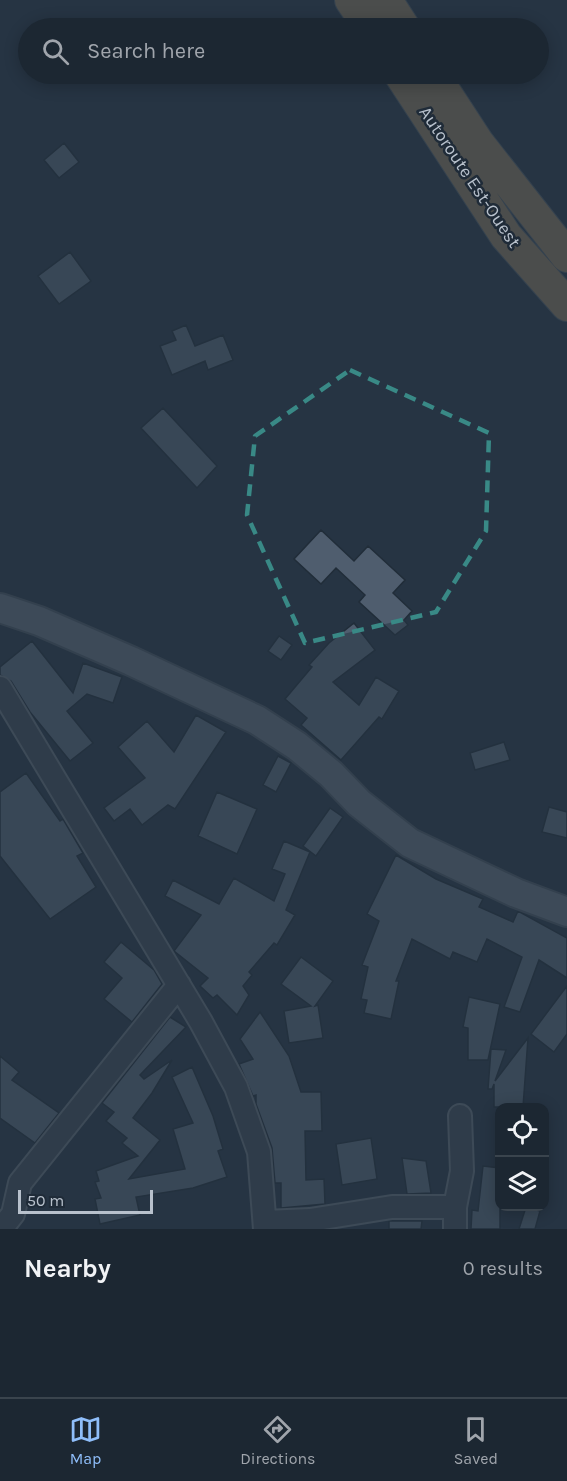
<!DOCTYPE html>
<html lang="en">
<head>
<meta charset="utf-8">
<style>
	:root { --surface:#1c2732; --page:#29333e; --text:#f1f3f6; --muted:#a0a5ac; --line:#3a444d; --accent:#8fbefa }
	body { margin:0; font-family:Karla,sans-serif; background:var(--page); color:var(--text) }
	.controls { position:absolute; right:18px; bottom:18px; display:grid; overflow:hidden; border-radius:12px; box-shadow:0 3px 15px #0003 }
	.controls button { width:54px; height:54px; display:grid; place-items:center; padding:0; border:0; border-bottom:2px solid var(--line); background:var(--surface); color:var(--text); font:30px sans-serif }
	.scale { position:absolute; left:18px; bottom:15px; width:135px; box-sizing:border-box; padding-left:6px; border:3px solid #b8c1cc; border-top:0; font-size:16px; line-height:21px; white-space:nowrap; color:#b8c1cc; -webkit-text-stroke:4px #1f2b38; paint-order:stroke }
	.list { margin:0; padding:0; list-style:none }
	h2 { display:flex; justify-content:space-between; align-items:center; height:78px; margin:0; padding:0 24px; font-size:26px }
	h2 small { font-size:20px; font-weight:400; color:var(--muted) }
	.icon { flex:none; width:33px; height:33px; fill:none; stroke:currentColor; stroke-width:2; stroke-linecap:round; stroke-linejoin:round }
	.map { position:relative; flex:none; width:567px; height:1229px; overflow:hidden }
	.search { position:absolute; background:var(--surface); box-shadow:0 3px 15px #0003; left:18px; right:18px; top:18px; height:66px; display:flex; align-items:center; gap:15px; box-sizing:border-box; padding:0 21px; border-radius:33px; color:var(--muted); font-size:22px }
	.sheet { height:168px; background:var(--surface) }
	nav { display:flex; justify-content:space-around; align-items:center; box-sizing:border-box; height:84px; border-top:2px solid var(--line); background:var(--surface); font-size:16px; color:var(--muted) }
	nav a { display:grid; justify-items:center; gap:3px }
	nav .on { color:var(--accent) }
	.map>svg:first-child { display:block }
	.building { fill:#4f5d6e; stroke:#212d39; stroke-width:1.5 }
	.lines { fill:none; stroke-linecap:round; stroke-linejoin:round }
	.minor-casing { stroke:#59646f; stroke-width:26 }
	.major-casing { stroke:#444f5b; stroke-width:32 }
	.highway-casing { stroke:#45515c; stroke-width:34 }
	.minor { stroke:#3b4652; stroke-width:22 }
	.major { stroke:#596572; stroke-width:28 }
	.highway { stroke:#786a57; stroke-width:32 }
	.marked { fill:none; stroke:#398986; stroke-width:4.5; stroke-dasharray:12 8; stroke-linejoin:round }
	.labels { text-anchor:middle; stroke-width:5; stroke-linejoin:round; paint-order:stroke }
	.street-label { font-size:18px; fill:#b8c1cc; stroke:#1f2b38 }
</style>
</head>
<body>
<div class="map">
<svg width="567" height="1229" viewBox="0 0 567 1229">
	<rect width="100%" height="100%" fill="#263443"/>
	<path class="building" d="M 64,143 L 79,162 L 59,178 L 44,160 Z
		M 70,252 L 91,281 L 59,304 L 38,276 Z
		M 186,325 L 195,346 L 223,335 L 233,360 L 208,370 L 205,361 L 172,375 L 160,346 L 176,340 L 172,331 Z
		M 163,408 L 217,466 L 197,488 L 141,428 Z
		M 321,530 L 354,561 L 368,546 L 405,580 L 393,593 L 412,611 L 404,620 L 408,625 L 395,635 L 359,602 L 365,595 L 336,568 L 321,584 L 294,559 Z
		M 354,623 L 375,650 L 333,682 L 359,705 L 376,677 L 399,691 L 382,719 L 379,717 L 341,760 L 301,725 L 307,718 L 285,699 L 312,667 L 309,665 L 329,643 Z
		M 279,636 L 292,645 L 281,660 L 268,651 Z
		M 32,641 L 73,693 L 83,663 L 122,677 L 113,703 L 87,694 L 67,711 L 93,743 L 70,761 L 30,712 L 11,681 L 0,675 L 0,667 Z
		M 196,715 L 226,732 L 175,809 L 168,805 L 142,825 L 130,809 L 114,821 L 104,808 L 145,778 L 118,747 L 147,721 L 174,752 Z
		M 504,742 L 510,760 L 475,770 L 470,753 Z
		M 278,756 L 291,763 L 276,792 L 263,785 Z
		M 26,773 L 60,821 L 63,819 L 83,853 L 77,856 L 96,887 L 50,919 L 0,856 L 0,792 Z
		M 217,792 L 257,809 L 237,854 L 198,836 Z
		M 549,807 L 567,812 L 567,838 L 542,832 Z
		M 330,808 L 343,817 L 316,856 L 303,846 Z
		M 284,841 L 310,852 L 286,910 L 295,915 L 277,945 L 274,943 L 249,972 L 252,975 L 243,986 L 249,995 L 237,1015 L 217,995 L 213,998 L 200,986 L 208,978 L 174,951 L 201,915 L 165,896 L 173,880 L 219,904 L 234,878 L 274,901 L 285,874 L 272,869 Z
		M 396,855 L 436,879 L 483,899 L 479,907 L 513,922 L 518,911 L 567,938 L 567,978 L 539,960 L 520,1012 L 504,1007 L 522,957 L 487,939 L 477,962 L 453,952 L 450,959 L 412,939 L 396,981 L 399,981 L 391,1019 L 364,1013 L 367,1000 L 361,999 L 368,967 L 362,965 L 379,921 L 367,914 Z
		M 121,942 L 154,970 L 162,984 L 132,1022 L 104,999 L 122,978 L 104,962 Z
		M 301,957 L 333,981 L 315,1006 L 318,1005 L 323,1038 L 289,1043 L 284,1011 L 311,1006 L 281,984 Z
		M 567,986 L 567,1034 L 554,1052 L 531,1034 Z
		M 469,997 L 500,1004 L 488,1060 L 468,1060 L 468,1028 L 463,1027 Z
		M 260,1012 L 289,1056 L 301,1092 L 321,1092 L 322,1131 L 305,1131 L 306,1180 L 324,1179 L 325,1204 L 281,1208 L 281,1183 L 275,1183 L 272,1148 L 256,1104 L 256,1095 L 253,1096 L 239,1064 L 253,1059 L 240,1039 Z
		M 170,1017 L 186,1027 L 140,1075 L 144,1079 L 172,1060 L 152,1093 L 133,1118 L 160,1140 L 129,1179 L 185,1169 L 173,1129 L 193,1123 L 172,1077 L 192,1067 L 213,1116 L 223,1149 L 218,1151 L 227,1177 L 193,1188 L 136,1197 L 140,1215 L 100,1224 L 95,1199 L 101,1198 L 95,1182 L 99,1181 L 96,1171 L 138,1156 L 122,1143 L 127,1138 L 106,1121 L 114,1112 L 102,1103 Z
		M 528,1038 L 523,1107 L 494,1107 L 494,1084 L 492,1089 L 488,1089 L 491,1049 L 506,1050 L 495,1081 Z
		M 0,1056 L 19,1072 L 12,1080 L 59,1113 L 35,1143 L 0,1118 Z
		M 371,1138 L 377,1179 L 342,1185 L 336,1144 Z
		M 402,1158 L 426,1161 L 431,1193 L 407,1194 Z
		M 483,1166 L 500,1168 L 500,1229 L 471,1229 L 472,1210 L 478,1211 Z
		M 526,1207 L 540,1211 L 535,1229 L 519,1229 Z
		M 389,1221 L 422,1221 L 421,1229 L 389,1229 Z"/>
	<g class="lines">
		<defs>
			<path id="minor" d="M 0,688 L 201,1022 L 236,1087 L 259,1152 L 265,1229
				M 265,1222 L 310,1220 L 392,1207 L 455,1207
				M 1,1229 L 13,1214 L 20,1183 L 179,985
				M 455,1229 L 455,1207 L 462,1171 L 460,1116"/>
			<path id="major" d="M 0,608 L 39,621 L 131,661 L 257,720 L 297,746 L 331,774 L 359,803 L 410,843 L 516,893 L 567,912"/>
			<path id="highway" d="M 351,0 L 370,28
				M 386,0 L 404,28
				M 400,74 L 506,236 L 567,305
				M 433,74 L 478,143 L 567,256"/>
		</defs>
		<use href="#minor" class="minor-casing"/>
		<use href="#major" class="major-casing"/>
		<use href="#highway" class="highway-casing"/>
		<use href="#minor" class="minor"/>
		<use href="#major" class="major"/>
		<use href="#highway" class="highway"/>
	</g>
	<path d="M0 0H567V1229H0ZM 350,370 L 489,433 L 486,531 L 436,612 L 305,643 L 247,515 L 255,436 Z" fill="#263443" fill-opacity=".55" fill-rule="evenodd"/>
	<path class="marked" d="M 350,370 L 489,433 L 486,531 L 436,612 L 305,643 L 247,515 L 255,436 Z"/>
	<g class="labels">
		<g class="street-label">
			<text transform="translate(470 177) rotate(56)" y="6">Autoroute Est-Ouest</text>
		</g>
	</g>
</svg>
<div class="controls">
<button><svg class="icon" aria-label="locate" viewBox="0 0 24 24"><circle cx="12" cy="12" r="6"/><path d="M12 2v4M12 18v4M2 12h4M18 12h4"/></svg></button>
<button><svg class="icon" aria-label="layers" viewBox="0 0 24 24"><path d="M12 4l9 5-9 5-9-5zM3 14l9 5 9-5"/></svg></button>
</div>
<div class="scale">50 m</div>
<div class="search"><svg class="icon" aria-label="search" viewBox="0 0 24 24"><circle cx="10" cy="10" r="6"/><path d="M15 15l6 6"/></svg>Search here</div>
</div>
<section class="sheet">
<h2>Nearby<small>0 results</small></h2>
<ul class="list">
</ul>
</section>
<nav>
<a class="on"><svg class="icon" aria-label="map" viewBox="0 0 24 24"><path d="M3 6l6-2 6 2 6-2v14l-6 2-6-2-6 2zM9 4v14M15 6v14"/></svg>Map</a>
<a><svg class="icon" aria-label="directions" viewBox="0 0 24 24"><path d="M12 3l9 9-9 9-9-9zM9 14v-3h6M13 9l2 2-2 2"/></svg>Directions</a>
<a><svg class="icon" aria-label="saved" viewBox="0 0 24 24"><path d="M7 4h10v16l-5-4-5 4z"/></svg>Saved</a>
</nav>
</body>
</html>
